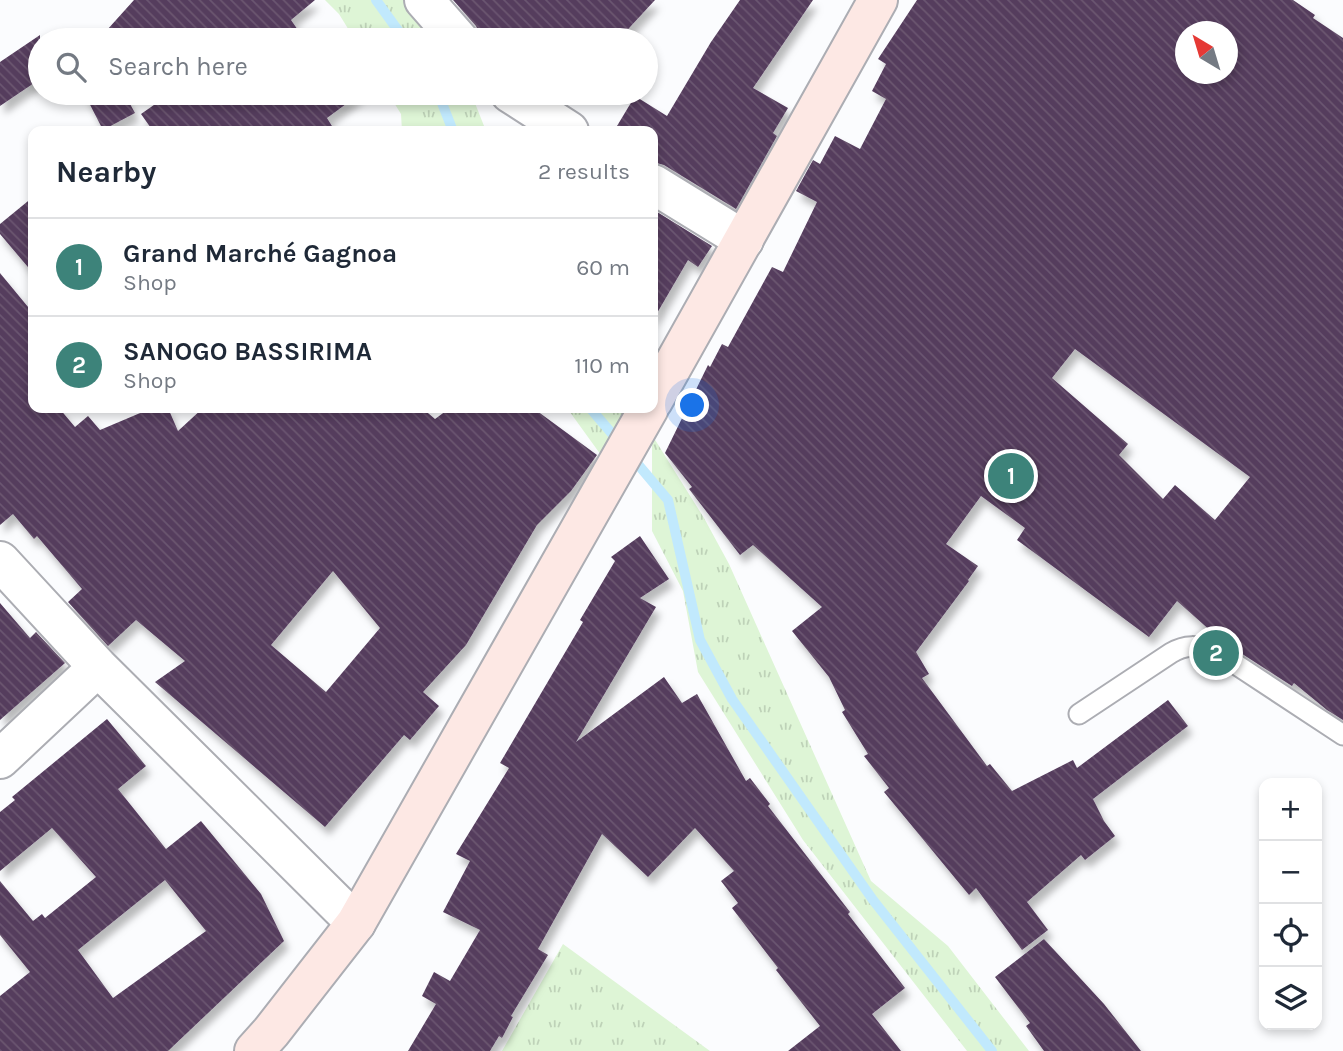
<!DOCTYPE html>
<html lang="en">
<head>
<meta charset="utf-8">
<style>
	:root { --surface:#fff; --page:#f2f2f3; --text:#1f2937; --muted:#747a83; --line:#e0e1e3; --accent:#3d837a }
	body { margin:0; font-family:Karla,sans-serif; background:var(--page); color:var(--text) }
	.controls { position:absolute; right:21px; bottom:21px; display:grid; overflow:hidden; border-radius:14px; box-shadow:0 4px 10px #0003 }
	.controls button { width:63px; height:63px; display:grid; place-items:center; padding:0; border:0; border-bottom:2px solid var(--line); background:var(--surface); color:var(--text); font:35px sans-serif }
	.compass { position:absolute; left:1175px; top:21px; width:63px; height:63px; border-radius:50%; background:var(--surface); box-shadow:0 4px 10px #0003; rotate:322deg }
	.you { position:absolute; left:693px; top:406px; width:24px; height:24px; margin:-18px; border:5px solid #fff; border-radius:50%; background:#1a73e8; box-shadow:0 0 0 10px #1a73e833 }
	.badge { display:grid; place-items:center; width:46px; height:46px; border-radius:50%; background:var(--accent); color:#fff; font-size:23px; font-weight:700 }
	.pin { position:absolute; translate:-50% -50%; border:4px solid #fff; box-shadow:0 2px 7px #0006 }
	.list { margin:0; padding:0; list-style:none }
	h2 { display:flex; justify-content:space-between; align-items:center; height:91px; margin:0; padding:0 28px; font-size:30px }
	h2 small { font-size:23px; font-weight:400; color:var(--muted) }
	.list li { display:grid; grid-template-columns:46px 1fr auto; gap:21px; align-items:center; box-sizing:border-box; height:98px; padding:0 28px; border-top:2px solid var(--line) }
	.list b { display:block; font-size:26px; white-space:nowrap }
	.list p { margin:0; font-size:23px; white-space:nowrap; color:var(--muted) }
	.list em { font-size:23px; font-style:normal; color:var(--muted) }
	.icon { flex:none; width:38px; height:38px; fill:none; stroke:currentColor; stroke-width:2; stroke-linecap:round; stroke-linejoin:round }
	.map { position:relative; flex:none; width:1343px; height:1051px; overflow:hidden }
	.search { position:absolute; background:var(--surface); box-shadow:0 4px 10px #0003; left:28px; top:28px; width:630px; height:77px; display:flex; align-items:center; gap:18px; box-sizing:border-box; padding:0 24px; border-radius:38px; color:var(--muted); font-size:26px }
	.panel { position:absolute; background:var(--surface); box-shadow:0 4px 10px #0003; left:28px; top:126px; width:630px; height:287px; border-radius:14px }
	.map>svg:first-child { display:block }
	.grass { fill:url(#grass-tufts) }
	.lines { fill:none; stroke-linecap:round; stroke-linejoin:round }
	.stream { stroke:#c1e9fd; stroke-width:10 }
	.building { fill:url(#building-back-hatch); fill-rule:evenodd; filter:url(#shadow) }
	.lane-casing { stroke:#acadb3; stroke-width:23 }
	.street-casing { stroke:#acadb3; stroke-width:42 }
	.secondary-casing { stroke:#acadb3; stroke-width:42 }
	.lane { stroke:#fff; stroke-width:19 }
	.street { stroke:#fff; stroke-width:38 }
	.secondary { stroke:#fde8e4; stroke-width:38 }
</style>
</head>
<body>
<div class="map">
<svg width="1343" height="1051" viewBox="0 0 1343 1051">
	<defs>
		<pattern id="grass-tufts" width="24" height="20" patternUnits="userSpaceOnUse" patternTransform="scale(1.75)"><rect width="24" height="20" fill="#def5d6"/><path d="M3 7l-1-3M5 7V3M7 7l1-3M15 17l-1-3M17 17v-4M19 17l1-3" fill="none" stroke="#bed2b8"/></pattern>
		<pattern id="building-back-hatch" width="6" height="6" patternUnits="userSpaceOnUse" patternTransform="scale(1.75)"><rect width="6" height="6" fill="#553c5d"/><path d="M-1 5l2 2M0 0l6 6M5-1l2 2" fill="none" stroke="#6a5670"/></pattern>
		<filter id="shadow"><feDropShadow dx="4.5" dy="8" stdDeviation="3.5" flood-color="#0004"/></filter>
	</defs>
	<rect width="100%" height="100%" fill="#fbfcfe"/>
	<path class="grass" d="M 325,0 L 413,0 L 443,40 L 355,40 L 339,14 Z
		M 388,93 L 471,93 L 486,131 L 402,131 L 401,114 Z
		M 567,408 L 624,408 L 606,462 Z
		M 652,435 L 704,518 L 729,564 L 871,881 L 948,946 L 1029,1051 L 967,1051 L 803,840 L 698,672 L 683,591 L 652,531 Z
		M 563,944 L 710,1051 L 502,1051 Z"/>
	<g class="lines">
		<path class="stream" d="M 376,0 L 405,40
			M 438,93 L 453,131
			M 590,408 L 620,443
			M 630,455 L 668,500 L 700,640 L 732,699 L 873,900 L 992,1051"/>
	</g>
	<path class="building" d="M 134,0 L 315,0 L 291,20 L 300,33 L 290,40 L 98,40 Z
		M 453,0 L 655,0 L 618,40 L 480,40 L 480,35 L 476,26 Z
		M 740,0 L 813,0 L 753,88 L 788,108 L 773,133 L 777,136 L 736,209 L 664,165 L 653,162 L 653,131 L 614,131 L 635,96 L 667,116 L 711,42 Z
		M 917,0 L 1293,0 L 1315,15 L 1313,18 L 1343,38 L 1343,720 L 1327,710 L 1294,683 L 1292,686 L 1222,641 L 1177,601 L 1149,637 L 1017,540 L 1025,528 L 981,496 L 946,544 L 978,566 L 968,580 L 969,581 L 916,652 L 929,674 L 922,678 L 987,766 L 990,764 L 1012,791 L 1073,760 L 1077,768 L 1168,700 L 1188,726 L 1093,799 L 1104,821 L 1115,836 L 1085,860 L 1081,855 L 1027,902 L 1048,930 L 1022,950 L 976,888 L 969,895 L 884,792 L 889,788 L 864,756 L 868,754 L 842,712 L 845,710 L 829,677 L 792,631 L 822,607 L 753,545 L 740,555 L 689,489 L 692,487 L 665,453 L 708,365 L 710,367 L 722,344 L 728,347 L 772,267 L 783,272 L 817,202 L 796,191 L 813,160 L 820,164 L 835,136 L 860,149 L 886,99 L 872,91 L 886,64 L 878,59 ZM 1186,32 L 1228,32 L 1228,74 L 1186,74 ZM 1075,349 L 1250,477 L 1215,520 L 1175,485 L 1163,499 L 1119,455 L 1128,444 L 1052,378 Z
		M 40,35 L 40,79 L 0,106 L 0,62 Z
		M 84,93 L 124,93 L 135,113 L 103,130 Z
		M 171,93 L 361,93 L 327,118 L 335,131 L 153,131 L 141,114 Z
		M 33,197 L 33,273 L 0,234 L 0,224 Z
		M 654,210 L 712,246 L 698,267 L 688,260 L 653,320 L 653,213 Z
		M 0,273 L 33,313 L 33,408 L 59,408 L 75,427 L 88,416 L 100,430 L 152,408 L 168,408 L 178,431 L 203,408 L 422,408 L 435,419 L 450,408 L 533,408 L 597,455 L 571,491 L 537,525 L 466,645 L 423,692 L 439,706 L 410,740 L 404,735 L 325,827 L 155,682 L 185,661 L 136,620 L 108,646 L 68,602 L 82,589 L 37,536 L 34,539 L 13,514 L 0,525 ZM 333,571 L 380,628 L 326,692 L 271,645 Z
		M 640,536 L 669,579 L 640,598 L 656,607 L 576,742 L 664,677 L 682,703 L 697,694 L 746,781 L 750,778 L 770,804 L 768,806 L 850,912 L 848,914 L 905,988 L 872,1014 L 901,1051 L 788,1051 L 820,1026 L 776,970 L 778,968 L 732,908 L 738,903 L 721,881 L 734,871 L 695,828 L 648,877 L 602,834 L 538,949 L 548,955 L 511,1016 L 513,1017 L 502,1038 L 499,1036 L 490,1051 L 408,1051 L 436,1004 L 422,996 L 434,972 L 450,981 L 480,930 L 443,912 L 470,861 L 456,854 L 509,768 L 500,763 L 583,622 L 580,620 L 615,561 L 611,557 Z
		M 0,603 L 30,638 L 36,632 L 65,663 L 0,720 Z
		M 107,719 L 146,766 L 118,789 L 166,849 L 201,821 L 261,894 L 284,941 L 168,1051 L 0,1051 L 0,996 L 30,972 L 0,935 L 0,881 L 33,921 L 42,914 L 45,918 L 96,877 L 52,828 L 0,871 L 0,812 L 15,800 L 12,797 ZM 165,880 L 206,931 L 113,998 L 78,950 Z
		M 1044,939 L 1104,1004 L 1141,1051 L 1044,1051 L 1026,1026 L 1030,1023 L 995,977 Z"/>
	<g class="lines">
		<defs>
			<path id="lane" d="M 1079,714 L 1171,653 C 1186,644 1197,646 1214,650 L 1343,735"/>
			<path id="street" d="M 424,0 L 459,40
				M 510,93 L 569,131
				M 653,184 L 744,240
				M 0,561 L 98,667 L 356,923
				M 0,759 L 98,667"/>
			<path id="secondary" d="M 653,401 L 878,0
				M 254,1051 L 271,1032 L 356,923 L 649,408"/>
		</defs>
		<use href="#lane" class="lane-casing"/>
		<use href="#street" class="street-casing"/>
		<use href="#secondary" class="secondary-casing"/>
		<use href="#lane" class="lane"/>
		<use href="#street" class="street"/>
		<use href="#secondary" class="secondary"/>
	</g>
</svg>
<div class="controls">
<button>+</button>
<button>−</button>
<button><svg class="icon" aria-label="locate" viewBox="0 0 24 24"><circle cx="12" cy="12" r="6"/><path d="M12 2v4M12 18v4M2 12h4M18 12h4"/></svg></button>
<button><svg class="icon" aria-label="layers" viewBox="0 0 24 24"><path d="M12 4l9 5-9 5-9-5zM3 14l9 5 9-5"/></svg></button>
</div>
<svg class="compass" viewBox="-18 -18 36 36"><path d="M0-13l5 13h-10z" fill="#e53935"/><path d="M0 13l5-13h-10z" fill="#747a83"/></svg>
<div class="you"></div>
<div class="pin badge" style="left:1011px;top:476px">1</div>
<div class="pin badge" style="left:1216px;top:653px">2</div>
<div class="search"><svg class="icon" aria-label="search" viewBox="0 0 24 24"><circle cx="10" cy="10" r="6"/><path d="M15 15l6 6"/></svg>Search here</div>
<section class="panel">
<h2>Nearby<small>2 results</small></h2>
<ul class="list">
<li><span class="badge">1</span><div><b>Grand Marché Gagnoa</b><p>Shop</p></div><em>60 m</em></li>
<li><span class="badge">2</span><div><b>SANOGO BASSIRIMA</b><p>Shop</p></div><em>110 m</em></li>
</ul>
</section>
</div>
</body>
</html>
